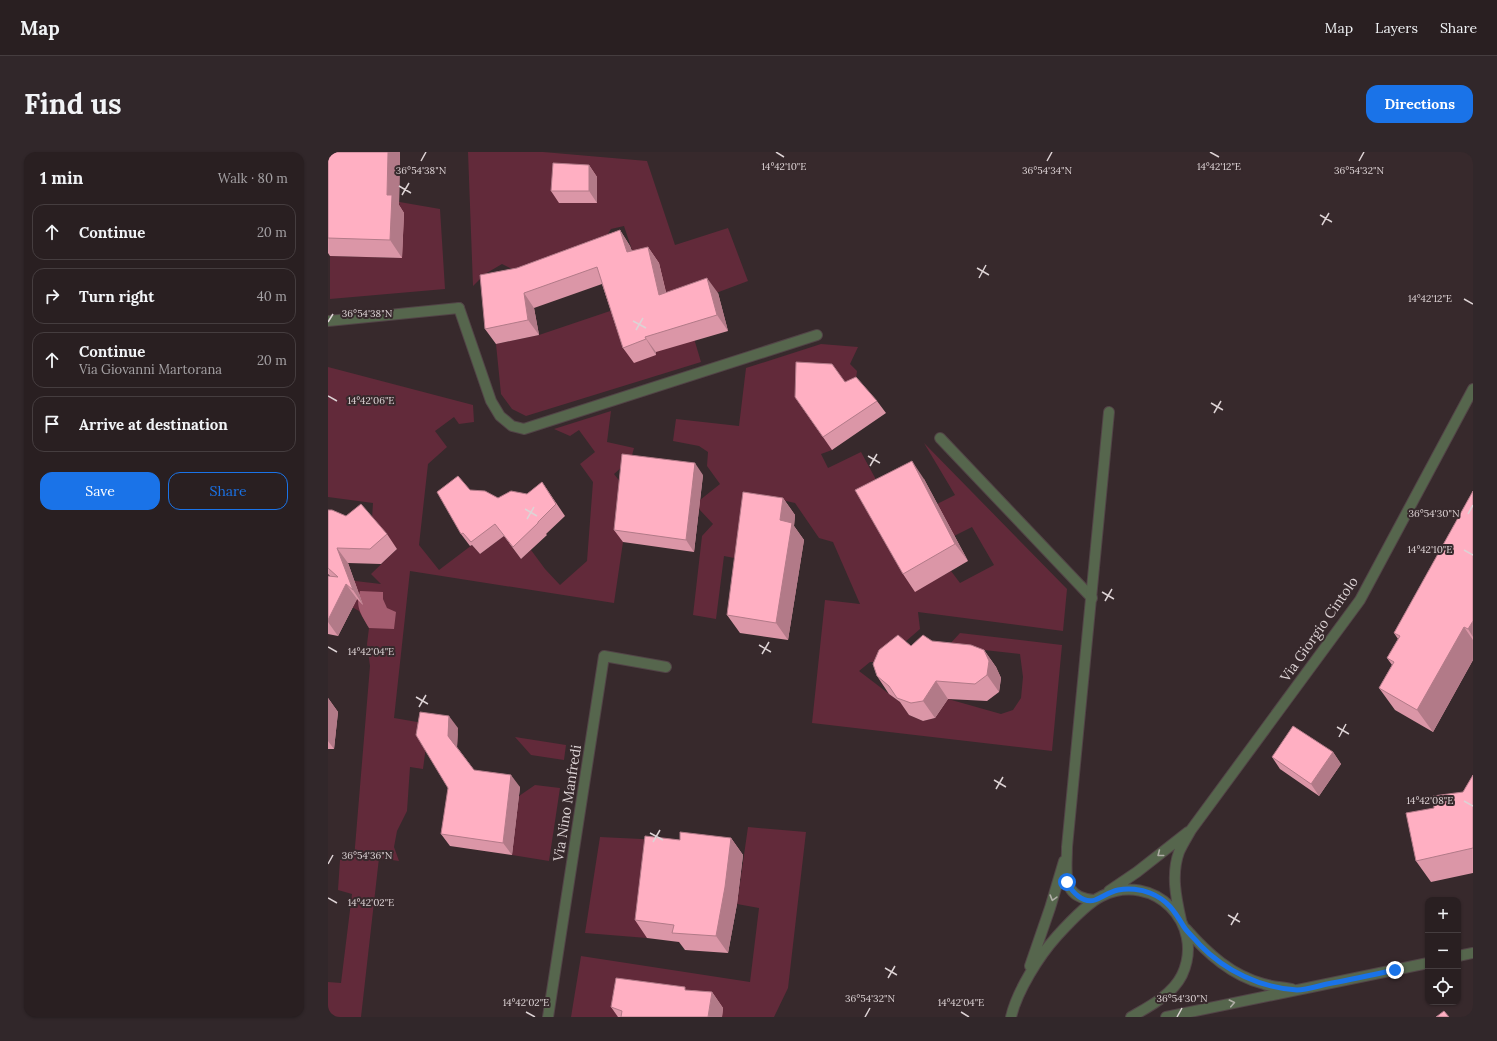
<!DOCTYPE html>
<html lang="en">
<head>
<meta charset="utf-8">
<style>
	:root { --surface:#291f21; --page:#31272a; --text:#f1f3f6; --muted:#a5a2a5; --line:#453d3f; --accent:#1a73e8 }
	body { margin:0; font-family:Lora,serif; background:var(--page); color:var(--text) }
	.controls { position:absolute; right:12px; bottom:12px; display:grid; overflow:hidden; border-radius:8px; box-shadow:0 1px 3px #0004 }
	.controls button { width:36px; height:36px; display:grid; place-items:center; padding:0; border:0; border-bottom:1px solid var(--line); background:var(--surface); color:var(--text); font:20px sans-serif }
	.stop { position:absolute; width:12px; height:12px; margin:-9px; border:3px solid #1a73e8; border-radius:50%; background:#fff }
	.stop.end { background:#1a73e8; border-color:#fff; box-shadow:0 1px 4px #0008 }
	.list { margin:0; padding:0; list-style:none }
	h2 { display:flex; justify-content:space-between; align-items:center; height:52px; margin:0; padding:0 16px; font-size:17px }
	h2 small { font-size:13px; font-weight:400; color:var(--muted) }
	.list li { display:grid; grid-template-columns:26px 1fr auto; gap:12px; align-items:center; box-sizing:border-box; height:56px; margin:0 8px 8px; padding:0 8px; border:1px solid var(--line); border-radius:12px }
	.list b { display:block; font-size:15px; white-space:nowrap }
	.list p { margin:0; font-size:13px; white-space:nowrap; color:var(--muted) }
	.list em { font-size:13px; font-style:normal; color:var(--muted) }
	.actions { display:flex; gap:8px; padding:12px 16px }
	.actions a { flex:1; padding:9px 0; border:1px solid var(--accent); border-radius:12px; text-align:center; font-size:14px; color:var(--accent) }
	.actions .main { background:var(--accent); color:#fff }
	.icon { flex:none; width:22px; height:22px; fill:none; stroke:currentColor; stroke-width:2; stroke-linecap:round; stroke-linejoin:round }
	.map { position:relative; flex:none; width:1145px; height:865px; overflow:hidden; border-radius:12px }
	header { display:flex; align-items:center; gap:24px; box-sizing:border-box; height:56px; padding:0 20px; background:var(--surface); border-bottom:1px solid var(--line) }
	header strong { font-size:19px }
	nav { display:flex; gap:22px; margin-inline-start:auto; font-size:14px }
	.intro { display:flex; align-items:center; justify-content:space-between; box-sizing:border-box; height:96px; padding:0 24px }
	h1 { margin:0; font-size:28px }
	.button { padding:10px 18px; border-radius:12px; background:var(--accent); color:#fff; font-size:14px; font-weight:700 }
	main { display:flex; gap:24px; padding:0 24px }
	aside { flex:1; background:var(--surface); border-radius:12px; box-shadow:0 1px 3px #0004 }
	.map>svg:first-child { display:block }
	.green { fill:#622a3a }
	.water { fill:#a45c6f }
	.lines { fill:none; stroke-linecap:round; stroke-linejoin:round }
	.service-casing { stroke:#524447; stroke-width:12 }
	.minor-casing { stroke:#524447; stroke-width:12 }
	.service { stroke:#56664d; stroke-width:10 }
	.minor { stroke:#56664d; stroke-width:10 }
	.wall { fill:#db96a7 }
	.shaded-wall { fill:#b27a88 }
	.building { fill:#ffafc2; stroke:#b27a88 }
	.oneway { stroke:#aeada5 }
	.route { stroke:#1a73e8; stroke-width:5 }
	.ticks { fill:none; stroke:#ddd3d5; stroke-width:1.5 }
	.labels { text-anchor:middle; stroke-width:4; stroke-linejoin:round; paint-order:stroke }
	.street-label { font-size:14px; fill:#ddd3d5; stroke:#37292c }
	.ticks-label { font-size:10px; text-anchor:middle; fill:#ddd3d5; stroke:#37292c; stroke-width:4; stroke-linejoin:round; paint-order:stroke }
</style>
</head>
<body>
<header>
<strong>Map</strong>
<nav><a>Map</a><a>Layers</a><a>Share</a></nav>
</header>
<div class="intro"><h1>Find us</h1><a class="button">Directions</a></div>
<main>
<aside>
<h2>1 min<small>Walk · 80 m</small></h2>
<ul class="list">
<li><svg class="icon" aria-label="ahead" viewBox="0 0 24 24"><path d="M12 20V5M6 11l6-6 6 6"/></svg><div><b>Continue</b></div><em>20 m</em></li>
<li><svg class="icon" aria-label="right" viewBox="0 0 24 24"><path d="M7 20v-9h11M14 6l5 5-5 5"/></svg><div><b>Turn right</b></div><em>40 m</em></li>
<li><svg class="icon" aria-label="ahead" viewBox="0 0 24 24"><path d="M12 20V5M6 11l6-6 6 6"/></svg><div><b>Continue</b><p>Via Giovanni Martorana</p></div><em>20 m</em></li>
<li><svg class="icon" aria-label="arrive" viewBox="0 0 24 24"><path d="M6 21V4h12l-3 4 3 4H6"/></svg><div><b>Arrive at destination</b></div></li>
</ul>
<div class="actions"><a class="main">Save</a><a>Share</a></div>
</aside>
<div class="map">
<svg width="1145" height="865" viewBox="0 0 1145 865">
	<rect width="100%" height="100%" fill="#37292c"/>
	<path class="green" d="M 140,0 L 215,0 L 319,9 L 347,93 L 400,76 L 420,129 L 356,153 L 373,210 L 198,264 L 184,257 L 173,242 L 168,192 L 211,183 L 288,157 L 310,116 L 296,74 L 283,77 L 273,93 L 190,120 L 174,112 L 157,122 L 145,134 Z
		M 60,48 L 112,57 L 117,137 L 2,147 L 2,104 L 74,106 Z
		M 493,192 L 530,195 L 522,212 L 529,219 L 526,243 L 504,298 L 493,302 L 500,316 L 533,300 L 558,346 L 587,439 L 623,419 L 632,431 L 666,413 L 644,375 L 626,384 L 609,352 L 627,343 L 596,291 L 739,437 L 735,479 L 590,460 L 592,477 L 554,510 L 542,510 L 531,519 L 573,551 L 581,563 L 595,569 L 607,566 L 620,547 L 673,562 L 685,558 L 693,546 L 695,525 L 692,502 L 620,494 L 632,481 L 734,493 L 724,599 L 484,571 L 497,448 L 532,452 L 505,390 L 491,386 L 467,351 L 428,342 L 421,409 L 396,404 L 388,467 L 365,463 L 374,384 L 385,372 L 371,357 L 372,348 L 392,332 L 379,314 L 380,300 L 371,294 L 345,289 L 348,267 L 411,274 L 418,216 Z
		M 0,215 L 145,253 L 146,270 L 131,272 L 126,265 L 107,279 L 119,295 L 100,312 L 91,393 L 111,418 L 144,393 L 152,402 L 176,384 L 193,407 L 203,398 L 217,417 L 232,433 L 259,409 L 265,330 L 252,312 L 267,300 L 251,278 L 242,284 L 226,277 L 283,259 L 279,290 L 306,296 L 303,307 L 286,322 L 300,340 L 295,390 L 286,451 L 82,419 L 66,566 L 101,572 L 95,617 L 82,615 L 79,659 L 69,679 L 66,695 L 71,709 L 51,706 L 33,865 L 0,865 L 0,830 L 13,831 L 24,742 L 10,738 L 12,708 L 26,707 L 42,514 L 39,492 L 41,476 L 31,459 L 10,447 L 10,427 L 53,432 L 43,422 L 69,397 L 44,367 L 45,351 L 0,345 Z
		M 187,585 L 238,593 L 236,608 L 203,603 Z
		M 207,633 L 232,636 L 221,709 L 184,703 L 191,644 Z
		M 420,675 L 478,680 L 460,836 L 446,865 L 243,865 L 253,804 L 422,830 L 431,756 L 409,752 Z
		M 272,685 L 355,689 L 320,777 L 319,786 L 257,781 Z"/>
	<path class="water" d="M 32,439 L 55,440 L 55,447 L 59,456 L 68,460 L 66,477 L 41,476 C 33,462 27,455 32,439 Z"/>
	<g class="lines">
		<defs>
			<path id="service" d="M 131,156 L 163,249 L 172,264 L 184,274 L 196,277 L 489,183
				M 612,286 L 764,446"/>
			<path id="minor" d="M 0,169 L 131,156
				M 781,739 L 809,720 L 860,680
				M 767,748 C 732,746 739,721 739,695 L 781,260
				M 853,768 C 848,746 843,722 851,700 C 854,693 859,685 863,678 L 1032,448 L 1145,237
				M 858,777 C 879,801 904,824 936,832 C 945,835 955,835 964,837
				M 1130,804 L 1145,801
				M 702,814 L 722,756 L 736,709
				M 220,865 L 276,504 L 338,515
				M 683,865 C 689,839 711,804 729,784 C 739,773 761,750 774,744 C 825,719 878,771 854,823 C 844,843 822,854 803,865
				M 838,865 L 1100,811"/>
		</defs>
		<use href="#service" class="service-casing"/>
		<use href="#minor" class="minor-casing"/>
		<use href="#service" class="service"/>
		<use href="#minor" class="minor"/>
	</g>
	<path class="wall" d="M 0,0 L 72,0 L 71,53 L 76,61 L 74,106 L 2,104 L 0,101 Z
		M 261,13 L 269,25 L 269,51 L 231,51 L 223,39 Z
		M 292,78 L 302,94 L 304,99 L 320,95 L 331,111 L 338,140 L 390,141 L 400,179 L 328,200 L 328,203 L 306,211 L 295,196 L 274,132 L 206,156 L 211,183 L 168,192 L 157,177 L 189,116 Z
		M 517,230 L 549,249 L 558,261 L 504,298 L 467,245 Z
		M 375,323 L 366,400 L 295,390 L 286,378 Z
		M 596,327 L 640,409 L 587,440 L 575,422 Z
		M 214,330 L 237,364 L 218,382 L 219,383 L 193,407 L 176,384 L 152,402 L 144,393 L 142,394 L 133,382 L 142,338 L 170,346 L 199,342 Z
		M 1145,339 L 1145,508 L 1105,580 L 1067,558 L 1051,536 L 1064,513 L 1059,506 L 1070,487 L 1066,481 Z
		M 455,346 L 467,363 L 466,374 L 476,388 L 460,488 L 412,481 L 399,463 Z
		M 0,358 L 59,382 L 69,397 L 53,412 L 20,411 L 35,453 L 29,447 L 10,484 L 0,482 L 0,424 L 2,424 L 0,422 Z
		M 583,494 L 656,498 L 668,515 L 673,526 L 671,540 L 659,549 L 620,547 L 607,566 L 595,569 L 581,563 L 572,550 L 561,542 L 549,524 Z
		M 0,546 L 10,560 L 6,597 L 0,597 Z
		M 130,576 L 129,595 L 146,618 L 192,635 L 184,703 L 122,694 L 113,682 Z
		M 1005,600 L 1013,612 L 991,644 L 952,617 L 944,605 Z
		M 1145,623 L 1145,721 L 1103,730 L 1088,709 L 1106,656 L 1135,640 Z
		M 403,686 L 415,703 L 409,752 L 400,801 L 357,798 L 351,790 L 319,786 L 307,768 L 352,688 Z
		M 359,838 L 384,840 L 395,856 L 394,865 L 290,865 L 283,855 Z"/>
	<path class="shaded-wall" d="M 60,0 L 72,0 L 71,53 L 76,61 L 74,106 L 62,88 L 59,43 Z
		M 261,13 L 269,25 L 269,51 L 261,39 Z
		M 292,78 L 302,94 L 310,116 L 299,100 Z
		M 320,95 L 331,111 L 342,158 L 331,143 Z
		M 379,126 L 390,141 L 400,179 L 389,163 Z
		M 196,141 L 206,156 L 211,183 L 200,168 Z
		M 317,185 L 328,200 L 328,203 L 318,187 Z
		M 584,309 L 596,327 L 640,409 L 627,392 Z
		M 367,311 L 375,323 L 366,400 L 358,388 Z
		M 455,346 L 467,363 L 466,374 L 476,388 L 460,488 L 448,471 L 452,368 Z
		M 9,396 L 20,411 L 35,453 L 25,438 Z
		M 18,432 L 29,447 L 10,484 L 0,470 L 0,468 Z
		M 1145,469 L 1145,485 L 1140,477 Z
		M 1136,475 L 1145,488 L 1145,508 L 1105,580 L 1089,558 Z
		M 656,498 L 668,515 L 673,526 L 671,540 L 659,523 Z
		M 608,529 L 620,547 L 607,566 L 595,549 Z
		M 0,546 L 10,560 L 6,597 L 0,589 Z
		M 121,564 L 130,576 L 129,596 L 120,584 Z
		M 1005,600 L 1013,612 L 991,644 L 983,632 Z
		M 183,623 L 192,635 L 184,703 L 175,691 Z
		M 403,686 L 415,703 L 409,752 L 400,801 L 388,784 Z
		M 384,840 L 395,856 L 394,865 L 380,865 Z"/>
	<path class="building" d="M 0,0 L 60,0 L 59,43 L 64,43 L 62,88 L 0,86 Z
		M 225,11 L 261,13 L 261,39 L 223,39 Z
		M 292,78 L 299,100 L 320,95 L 331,143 L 379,126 L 389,163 L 317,185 L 318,187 L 295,196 L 269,115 L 196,141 L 200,168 L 157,177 L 152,123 L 189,116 Z
		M 468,210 L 504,212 L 517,230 L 528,225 L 549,249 L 495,285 L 467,245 Z
		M 294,302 L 367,311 L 358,388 L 286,378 Z
		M 584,309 L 627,392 L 575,422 L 527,338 Z
		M 130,324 L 142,338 L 157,339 L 170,346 L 183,339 L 199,342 L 214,330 L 228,352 L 210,370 L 210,371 L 185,395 L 167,372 L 143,390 L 135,381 L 133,382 L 109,340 Z
		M 1145,339 L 1145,469 L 1140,477 L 1136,475 L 1089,558 L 1051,536 L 1066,510 L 1059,506 L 1072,484 L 1066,481 Z
		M 415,340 L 455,346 L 452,368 L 464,371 L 448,471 L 399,463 Z
		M 33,352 L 59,382 L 42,397 L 9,396 L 25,438 L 18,432 L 0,468 L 0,424 L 10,425 L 0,416 L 0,358 L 4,358 L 18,364 Z
		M 570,483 L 583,494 L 595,483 L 604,489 L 643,493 L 656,498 L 661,509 L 659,523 L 647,532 L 608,529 L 595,549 L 583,551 L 569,546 L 561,534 L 549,524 L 545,512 L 551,498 Z
		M 92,560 L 121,564 L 120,584 L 146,618 L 183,623 L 175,691 L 113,682 L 120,636 L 88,583 Z
		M 965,574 L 1005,600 L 983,632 L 944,605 Z
		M 1145,623 L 1145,696 L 1088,709 L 1078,661 L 1106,656 L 1105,644 L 1135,640 Z
		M 352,680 L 403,686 L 397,735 L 388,784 L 344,781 L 346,773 L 307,768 L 317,684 L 352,688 Z
		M 288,826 L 357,835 L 357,838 L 384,840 L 380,865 L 293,865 L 294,859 L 283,855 Z
		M 1116,859 L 1121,865 L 1108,865 Z"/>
	<defs><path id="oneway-chevron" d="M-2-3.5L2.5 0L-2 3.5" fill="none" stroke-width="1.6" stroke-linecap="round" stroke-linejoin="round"/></defs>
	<g class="oneway">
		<use href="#oneway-chevron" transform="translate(832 702) rotate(142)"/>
		<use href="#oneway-chevron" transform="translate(725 746) rotate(106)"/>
		<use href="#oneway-chevron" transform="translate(904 851) rotate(-12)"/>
	</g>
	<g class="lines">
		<path class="route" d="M 739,730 C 744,740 755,752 767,748 C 775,745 781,740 790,738 C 800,736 813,737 822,741 C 840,748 847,760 856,775 C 860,781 867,787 872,793 C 897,819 933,836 969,838 C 978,838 990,834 999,832 C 1022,828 1044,823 1067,818"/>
	</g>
	<path class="ticks" d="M 448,0 L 456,5M 882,0 L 891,5M 93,9 L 98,0M 719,9 L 724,0M 1031,9 L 1036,0M 71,34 L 83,41M 74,43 L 81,31M 992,63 L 1004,70M 994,73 L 1001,61M 649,116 L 661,123M 651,126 L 658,113M 1136,147 L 1145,152M 305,169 L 318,176M 0,170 L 5,162M 308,178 L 315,166M 0,244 L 9,249M 883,251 L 895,258M 886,261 L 893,249M 540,304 L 552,311M 542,314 L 549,302M 197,357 L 209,364M 1140,362 L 1145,353M 199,367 L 206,355M 1136,398 L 1145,403M 774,440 L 786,447M 777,449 L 784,437M 431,493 L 443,500M 0,495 L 9,500M 434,502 L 441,490M 88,545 L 100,552M 91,555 L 98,543M 1009,575 L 1021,582M 1011,585 L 1018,572M 666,628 L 678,635M 668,637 L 675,625M 1136,649 L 1145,654M 322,681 L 335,688M 325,690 L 332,678M 0,712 L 5,703M 0,746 L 9,751M 900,763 L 912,770M 903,773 L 910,761M 557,816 L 569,823M 560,826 L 567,814M 198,860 L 207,865M 633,860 L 641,865M 537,865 L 542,856M 849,865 L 854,856"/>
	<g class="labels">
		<g class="street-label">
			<text transform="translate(991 477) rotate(-55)" y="5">Via Giorgio Cintolo</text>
			<text transform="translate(239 651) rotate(-81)" y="5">Via Nino Manfredi</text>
		</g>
	</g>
	<g class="ticks-label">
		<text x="456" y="18">14°42'10"E</text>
		<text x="891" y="18">14°42'12"E</text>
		<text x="93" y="22">36°54'38"N</text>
		<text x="719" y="22">36°54'34"N</text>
		<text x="1031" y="22">36°54'32"N</text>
		<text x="1102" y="150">14°42'12"E</text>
		<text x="39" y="165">36°54'38"N</text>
		<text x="43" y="252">14°42'06"E</text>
		<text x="1106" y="365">36°54'30"N</text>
		<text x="1102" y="401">14°42'10"E</text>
		<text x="43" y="503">14°42'04"E</text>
		<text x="1102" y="652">14°42'08"E</text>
		<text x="39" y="707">36°54'36"N</text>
		<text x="43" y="754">14°42'02"E</text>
		<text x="542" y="850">36°54'32"N</text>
		<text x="854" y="850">36°54'30"N</text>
		<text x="198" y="854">14°42'02"E</text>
		<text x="633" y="854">14°42'04"E</text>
	</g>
</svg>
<div class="controls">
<button>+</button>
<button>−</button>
<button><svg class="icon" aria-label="locate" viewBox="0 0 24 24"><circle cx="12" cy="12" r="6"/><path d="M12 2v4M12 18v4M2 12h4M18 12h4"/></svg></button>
</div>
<div class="stop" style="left:739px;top:730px"></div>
<div class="stop end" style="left:1067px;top:818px"></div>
</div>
</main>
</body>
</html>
